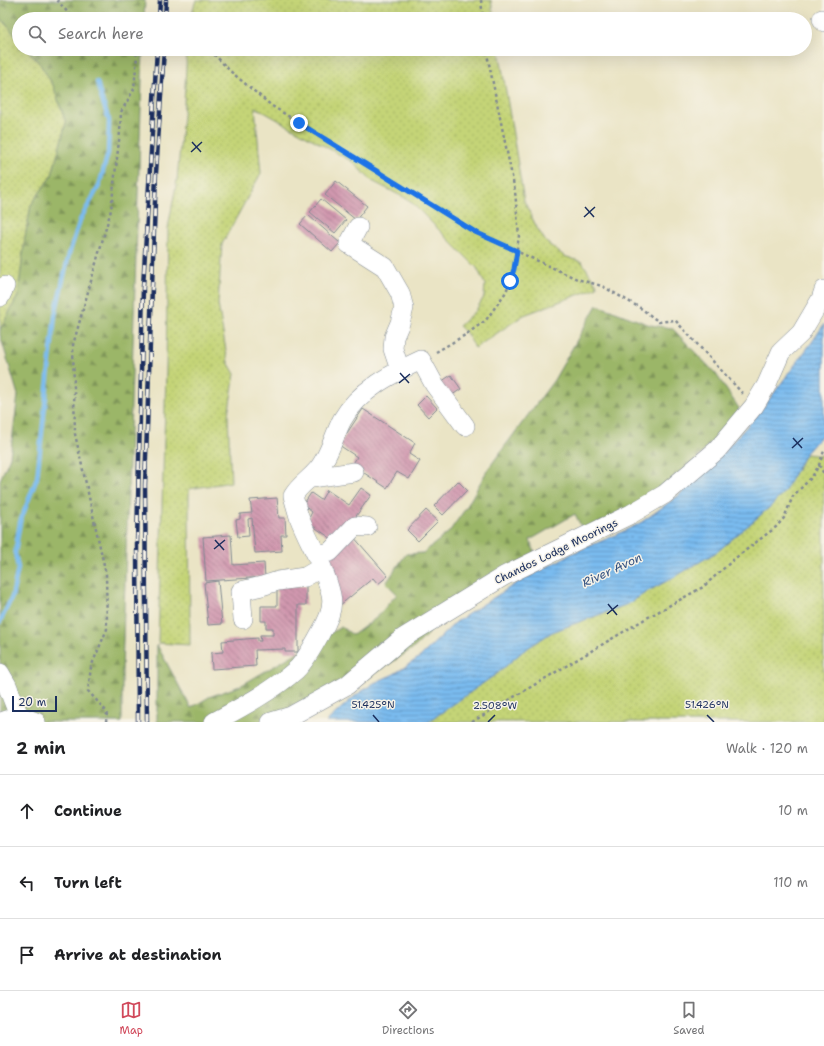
<!DOCTYPE html>
<html lang="en">
<head>
<meta charset="utf-8">
<style>
	:root { --surface:#fff; --page:#f6f6f6; --text:#202124; --muted:#757577; --line:#e0e0e0; --accent:#d1495b }
	body { margin:0; font-family:"Shantell Sans",sans-serif; background:var(--page); color:var(--text) }
	.scale { position:absolute; left:12px; bottom:10px; width:45px; box-sizing:border-box; padding-left:4px; border:2px solid #1b2f5e; border-top:0; font-size:11px; line-height:14px; white-space:nowrap; color:#1b2f5e; -webkit-text-stroke:3px #f7f3e8; paint-order:stroke }
	.stop { position:absolute; width:12px; height:12px; margin:-9px; border:3px solid #1a73e8; border-radius:50%; background:#fff }
	.stop.end { background:#1a73e8; border-color:#fff; box-shadow:0 1px 4px #0008 }
	.list { margin:0; padding:0; list-style:none }
	h2 { display:flex; justify-content:space-between; align-items:center; height:52px; margin:0; padding:0 16px; font-size:17px }
	h2 small { font-size:13px; font-weight:400; color:var(--muted) }
	.list li { display:grid; grid-template-columns:26px 1fr auto; gap:12px; align-items:center; box-sizing:border-box; height:72px; padding:0 16px; border-top:1px solid var(--line) }
	.list b { display:block; font-size:15px; white-space:nowrap }
	.list em { font-size:13px; font-style:normal; color:var(--muted) }
	.icon { flex:none; width:22px; height:22px; fill:none; stroke:currentColor; stroke-width:2; stroke-linecap:round; stroke-linejoin:round }
	.map { position:relative; flex:none; width:824px; height:722px; overflow:hidden }
	.search { position:absolute; background:var(--surface); box-shadow:0 4px 16px #0002; left:12px; right:12px; top:12px; height:44px; display:flex; align-items:center; gap:10px; box-sizing:border-box; padding:0 14px; border-radius:22px; color:var(--muted); font-size:15px }
	.sheet { height:268px; background:var(--surface) }
	nav { display:flex; justify-content:space-around; align-items:center; box-sizing:border-box; height:56px; border-top:1px solid var(--line); background:var(--surface); font-size:11px; color:var(--muted) }
	nav a { display:grid; justify-items:center; gap:2px }
	nav .on { color:var(--accent) }
	.map>svg:first-child { display:block }
	.grass { fill:url(#grass-dots); stroke:#70826a }
	.forest { fill:url(#forest-firs); stroke:#5b7263 }
	.water { fill:url(#water-rules); stroke:#4a75a6 }
	.lines { fill:none; stroke-linecap:round; stroke-linejoin:round }
	.stream { stroke:#7abbef; stroke-width:4.5 }
	.building { fill:url(#building-back-hatch) }
	.minor-casing { stroke:#828a92; stroke-width:20 }
	.path { stroke:#828a92; stroke-width:2.5; stroke-dasharray:3 3; stroke-linecap:butt }
	.minor { stroke:#fff; stroke-width:19 }
	.rail-casing { stroke:#1b2f5e; stroke-width:4.5 }
	.rail { stroke:#f7f3e8; stroke-width:3; stroke-dasharray:9; stroke-linecap:butt }
	.route { stroke:#1a73e8; stroke-width:5 }
	.ticks { fill:none; stroke:#1b2f5e; stroke-width:1.5 }
	.labels { text-anchor:middle; stroke-width:3; stroke-linejoin:round; paint-order:stroke }
	.street-label { font-size:11px; fill:#1b2f5e; stroke:#f7f3e8 }
	.water-label { font-size:12px; font-style:italic; fill:#335282; stroke:#f7f3e8 }
	.ticks-label { font-size:10px; text-anchor:middle; fill:#1b2f5e; stroke:#f7f3e8; stroke-width:3; stroke-linejoin:round; paint-order:stroke }
</style>
</head>
<body>
<div class="map">
<svg width="824" height="722" viewBox="0 0 824 722">
	<defs>
		<pattern id="grass-dots" width="8" height="8" patternUnits="userSpaceOnUse"><rect width="8" height="8" fill="#c4d477"/><path d="M2 2h.1M6 6h.1" fill="none" stroke="#a8b669" stroke-width="1.8" stroke-linecap="round"/></pattern>
		<pattern id="forest-firs" width="22" height="20" patternUnits="userSpaceOnUse"><rect width="22" height="20" fill="#9bb668"/><path d="M5 1l3.5 6h-7zM16 11l3.5 6h-7z" fill="#7e9459"/></pattern>
		<pattern id="water-rules" width="6" height="5" patternUnits="userSpaceOnUse"><rect width="6" height="5" fill="#7abbef"/><path d="M0 2.5h6" fill="none" stroke="#6398c5"/></pattern>
		<pattern id="building-back-hatch" width="6" height="6" patternUnits="userSpaceOnUse"><rect width="6" height="6" fill="#d097ae"/><path d="M-1 5l2 2M0 0l6 6M5-1l2 2" fill="none" stroke="#a87c91"/></pattern>
	</defs>
	<rect width="100%" height="100%" fill="#f7f3e8"/>
	<filter id="ink" filterUnits="userSpaceOnUse"><feTurbulence type="fractalNoise" baseFrequency=".025" numOctaves="2"/><feDisplacementMap in="SourceGraphic" scale="8" xChannelSelector="R" yChannelSelector="G"/><feConvolveMatrix kernelMatrix="1 2 1 2 8 2 1 2 1" color-interpolation-filters="sRGB"/></filter>
	<filter id="wash" filterUnits="userSpaceOnUse"><feTurbulence type="fractalNoise" baseFrequency=".012" numOctaves="4" result="noise"/><feDisplacementMap in="SourceGraphic" scale="16" xChannelSelector="R" yChannelSelector="G"/><feGaussianBlur stdDeviation="0.9" result="paint"/><feColorMatrix in="noise" values="0 0 0 0 0 0 0 0 0 0 0 0 0 0 0 0 0 1.4 0 .05"/><feComposite in="paint" operator="in"/></filter>
	<g filter="url(#wash)">
		<rect width="100%" height="100%" fill="#eae4c5"/>
		<path class="grass" d="M 196,0 L 491,0 L 494,19 L 190,19 Z
			M 0,18 L 19,39 L 19,49 L 27,49 L 40,64 L 53,85 L 66,123 L 52,175 L 31,205 L 25,237 L 18,296 L 0,330 Z
			M 187,49 L 499,49 L 524,201 L 537,228 L 546,242 L 564,256 L 582,262 L 597,285 L 596,288 L 524,315 L 475,348 L 467,334 L 459,326 L 476,310 L 484,297 L 485,284 L 477,268 L 409,200 L 372,181 L 351,161 L 255,107 L 261,173 L 222,244 L 218,304 L 228,362 L 235,374 L 228,415 L 231,482 L 189,489 L 190,645 L 158,643 L 166,372 L 168,228 L 177,180 L 184,104 Z
			M 805,454 L 824,456 L 824,722 L 428,722 L 499,672 L 523,651 L 552,632 L 628,604 L 648,591 L 678,575 L 718,551 L 771,506 L 798,468 Z"/>
		<path class="forest" d="M 0,0 L 145,0 L 144,19 L 19,19 L 19,39 L 0,18 Z
			M 27,49 L 143,49 L 122,670 L 122,722 L 0,722 L 0,480 L 10,457 L 18,395 L 0,335 L 0,330 L 18,296 L 25,237 L 31,205 L 52,175 L 66,123 L 53,85 L 40,64 Z
			M 597,305 L 650,325 L 672,328 L 716,374 L 740,410 L 695,461 L 642,503 L 583,530 L 575,514 L 530,540 L 536,556 L 479,582 L 415,647 L 308,718 L 298,722 L 157,722 L 157,645 L 191,708 L 209,697 L 240,686 L 341,627 L 353,635 L 376,618 L 397,594 L 386,583 L 406,554 L 423,553 L 449,532 L 466,508 L 488,469 L 554,380 Z"/>
		<path class="water" d="M 824,324 L 824,433 L 805,454 L 784,492 L 771,506 L 718,551 L 678,575 L 648,591 L 628,604 L 552,632 L 523,651 L 499,672 L 428,722 L 326,722 L 355,696 L 374,683 L 394,674 L 420,657 L 456,622 L 482,605 L 517,583 L 573,553 L 609,538 L 639,524 L 678,496 L 708,469 L 759,413 L 812,342 Z"/>
		<g class="lines">
			<path class="stream" d="M 0,622 L 12,597 L 18,568 L 15,553 L 20,522 L 37,478 L 55,315 L 69,254 L 80,220 L 99,186 L 108,153 L 109,120 L 101,97 L 97,82"/>
		</g>
		<g id="blocks">
			<path class="building" d="M 336,181 L 367,206 L 356,220 L 325,195 Z
				M 321,199 L 346,220 L 335,233 L 310,212 Z
				M 308,215 L 340,243 L 332,252 L 300,224 Z
				M 451,375 L 461,389 L 448,398 L 438,384 Z
				M 426,396 L 437,408 L 428,417 L 417,405 Z
				M 363,409 L 415,443 L 409,454 L 420,461 L 409,479 L 397,472 L 387,488 L 352,465 L 357,457 L 339,445 Z
				M 458,481 L 467,490 L 443,515 L 434,506 Z
				M 361,488 L 371,495 L 344,533 L 335,541 L 307,522 L 312,512 L 303,505 L 311,493 L 321,500 L 327,490 L 349,505 Z
				M 277,498 L 279,518 L 285,518 L 286,535 L 281,535 L 282,551 L 255,553 L 252,518 L 248,519 L 249,536 L 238,537 L 236,520 L 240,519 L 240,514 L 252,513 L 250,500 Z
				M 426,510 L 438,521 L 418,541 L 407,530 Z
				M 231,535 L 233,565 L 264,563 L 265,577 L 206,581 L 203,537 Z
				M 352,535 L 388,576 L 378,584 L 373,578 L 339,606 L 327,558 Z
				M 218,581 L 222,624 L 208,625 L 204,583 Z
				M 277,586 L 306,586 L 306,605 L 298,605 L 298,652 L 285,652 L 285,649 L 255,650 L 256,666 L 212,669 L 211,653 L 223,652 L 222,641 L 258,638 L 258,641 L 261,641 L 260,635 L 273,635 L 273,628 L 266,628 L 266,621 L 261,621 L 261,606 L 277,606 Z"/>
		</g>
	</g>
	<g filter="url(#ink)">
		<use href="#blocks" fill-opacity="0" stroke="#828a92" stroke-width="1"/>
		<g class="lines">
			<defs>
				<path id="minor" d="M 822,19 L 824,22
					M 358,227 L 349,244 L 385,267 L 400,293 L 404,308 L 400,323 L 394,337 L 393,349 L 400,370
					M 0,297 L 5,286
					M 312,478 L 354,472
					M 317,555 L 330,552 L 355,526 L 367,527
					M 243,619 L 241,591 L 262,586 L 278,581 L 305,577 L 322,567
					M 0,673 L 7,685 L 19,716
					M 1,722 L 19,716 L 36,722
					M 214,722 C 242,707 272,691 296,670 C 306,660 314,645 321,632 C 328,621 334,608 331,595 C 325,567 309,543 299,517 C 297,510 295,503 293,496 C 301,482 315,477 323,462 C 331,449 335,434 342,420 C 359,390 391,374 421,360 L 434,384 L 465,426
					M 271,722 L 291,716 L 347,685 L 403,638 L 504,576 L 631,514 L 665,494 L 717,450 L 754,406 L 766,386 L 781,352 L 801,333 L 821,299 L 824,290"/>
			</defs>
			<use href="#minor" class="minor-casing"/>
			<path class="path" d="M 57,0 L 70,15 L 88,19
				M 481,0 L 483,19
				M 211,49 L 213,53 L 230,71 L 272,106 L 475,232 L 577,279 L 602,286 L 642,309 L 659,322 L 675,320 L 743,394
				M 436,352 L 467,334 L 486,320 L 506,292 L 514,269 L 519,236 L 515,191 L 486,49
				M 819,465 L 824,474
				M 106,722 L 107,712 L 88,691 L 91,667 L 107,629 L 106,574 L 75,434 L 73,345 L 111,210 L 120,132 L 121,112 L 134,89 L 137,56 L 135,49
				M 472,722 L 645,619 L 703,587 L 733,560 L 776,527 L 784,518 L 793,496 L 812,477 L 819,465 L 824,451"/>
			<use href="#minor" class="minor"/>
			<defs>
				<path id="rail" d="M 159,19 L 160,0
					M 165,19 L 166,0
					M 138,722 L 137,544 L 143,287 L 157,49
					M 147,722 L 145,485 L 156,173 L 164,49"/>
			</defs>
			<use href="#rail" class="rail-casing"/>
			<use href="#rail" class="rail"/>
		</g>
	</g>
	<g class="lines" filter="url(#ink)">
		<path class="route" d="M 299,123 L 475,232 L 517,251 L 514,269 L 510,281"/>
	</g>
	<path class="ticks" d="M 192,142 L 201,152M 191,152 L 202,142M 585,207 L 594,217M 584,217 L 595,207M 400,373 L 409,383M 399,383 L 410,374M 793,438 L 802,448M 792,448 L 803,438M 215,540 L 224,550M 214,549 L 225,540M 608,604 L 617,615M 607,614 L 618,605M 373,715 L 379,722M 707,715 L 714,722M 488,722 L 495,715"/>
	<g class="labels">
		<g class="street-label">
			<text transform="translate(556 551) rotate(-26)" y="4">Chandos Lodge Moorings</text>
		</g>
		<g class="water-label">
			<text transform="translate(612 570) rotate(-25)" y="4">River Avon</text>
		</g>
	</g>
	<g class="ticks-label">
		<text x="373" y="708">51.425°N</text>
		<text x="707" y="708">51.426°N</text>
		<text x="495" y="709">2.508°W</text>
	</g>
</svg>
<div class="scale">20 m</div>
<div class="stop" style="left:510px;top:281px"></div>
<div class="stop end" style="left:299px;top:123px"></div>
<div class="search"><svg class="icon" aria-label="search" viewBox="0 0 24 24"><circle cx="10" cy="10" r="6"/><path d="M15 15l6 6"/></svg>Search here</div>
</div>
<section class="sheet">
<h2>2 min<small>Walk · 120 m</small></h2>
<ul class="list">
<li><svg class="icon" aria-label="ahead" viewBox="0 0 24 24"><path d="M12 20V5M6 11l6-6 6 6"/></svg><div><b>Continue</b></div><em>10 m</em></li>
<li><svg class="icon" aria-label="left" viewBox="0 0 24 24"><path d="M17 20v-9H6M10 6l-5 5 5 5"/></svg><div><b>Turn left</b></div><em>110 m</em></li>
<li><svg class="icon" aria-label="arrive" viewBox="0 0 24 24"><path d="M6 21V4h12l-3 4 3 4H6"/></svg><div><b>Arrive at destination</b></div></li>
</ul>
</section>
<nav>
<a class="on"><svg class="icon" aria-label="map" viewBox="0 0 24 24"><path d="M3 6l6-2 6 2 6-2v14l-6 2-6-2-6 2zM9 4v14M15 6v14"/></svg>Map</a>
<a><svg class="icon" aria-label="directions" viewBox="0 0 24 24"><path d="M12 3l9 9-9 9-9-9zM9 14v-3h6M13 9l2 2-2 2"/></svg>Directions</a>
<a><svg class="icon" aria-label="saved" viewBox="0 0 24 24"><path d="M7 4h10v16l-5-4-5 4z"/></svg>Saved</a>
</nav>
</body>
</html>
